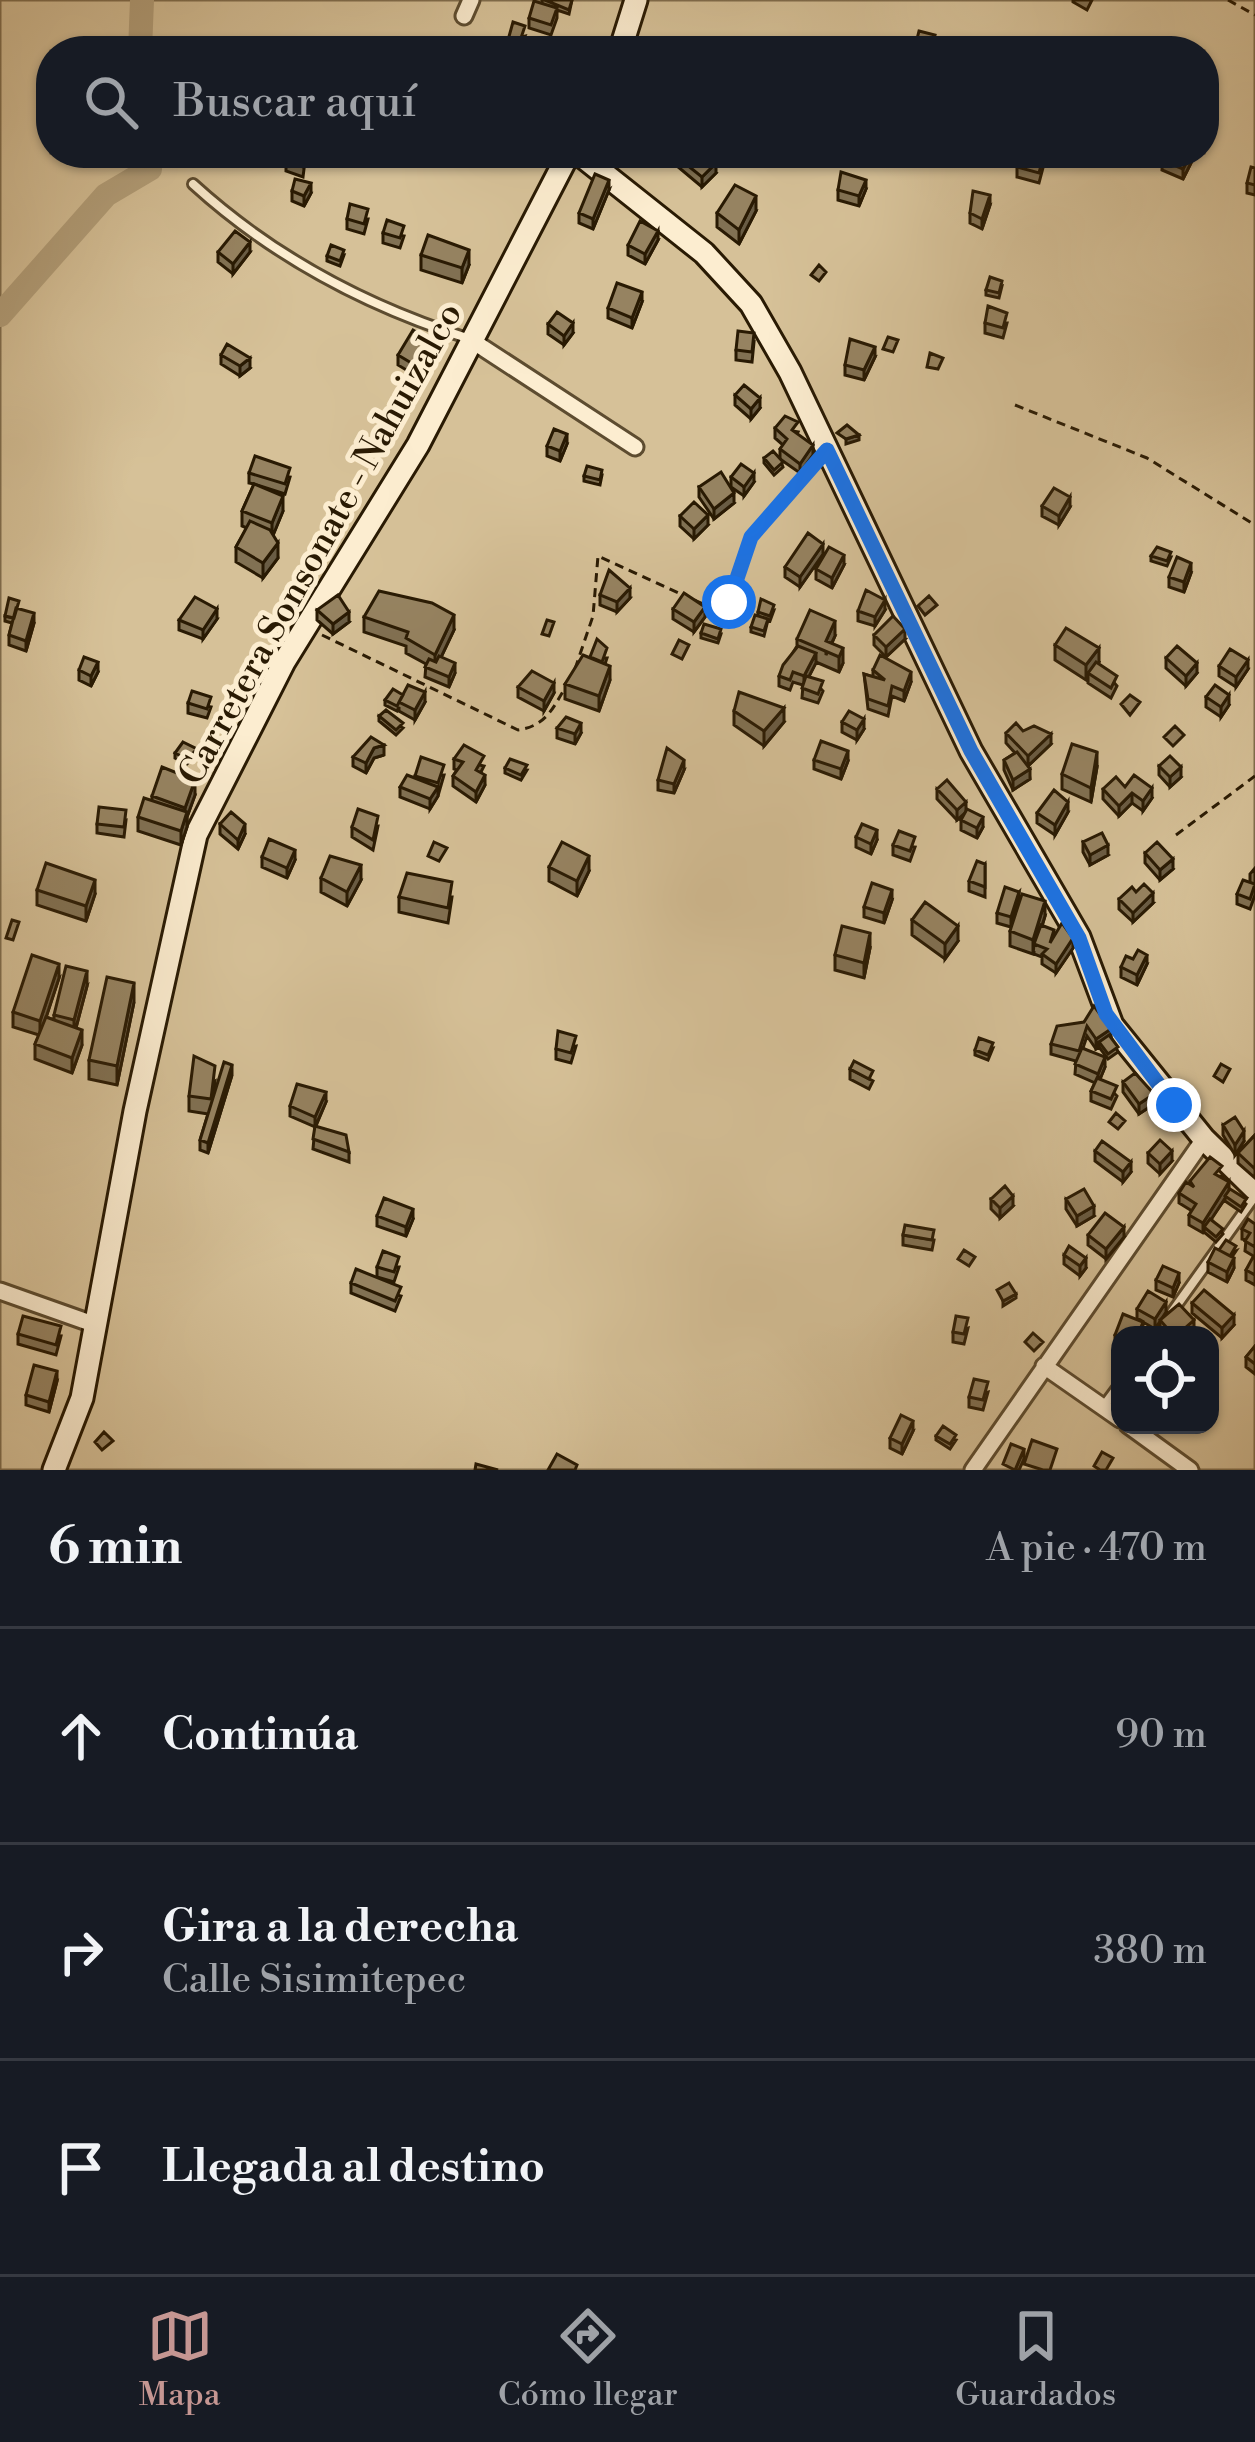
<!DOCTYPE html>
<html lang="es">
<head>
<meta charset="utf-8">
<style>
	:root { --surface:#171b24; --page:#20242c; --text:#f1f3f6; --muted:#9ea1a6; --line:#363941; --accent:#c59692 }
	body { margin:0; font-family:"Libre Bodoni",serif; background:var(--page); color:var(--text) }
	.controls { position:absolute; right:36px; bottom:36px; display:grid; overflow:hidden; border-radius:24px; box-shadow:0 3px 9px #0004 }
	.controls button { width:108px; height:108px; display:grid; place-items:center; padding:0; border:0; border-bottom:3px solid var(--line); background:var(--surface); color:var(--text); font:60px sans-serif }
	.stop { position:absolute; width:36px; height:36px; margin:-27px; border:9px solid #1a73e8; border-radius:50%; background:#fff }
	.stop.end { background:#1a73e8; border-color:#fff; box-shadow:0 3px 12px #0008 }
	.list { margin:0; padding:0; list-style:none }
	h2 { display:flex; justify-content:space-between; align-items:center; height:156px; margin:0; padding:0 48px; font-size:51px }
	h2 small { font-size:39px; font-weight:400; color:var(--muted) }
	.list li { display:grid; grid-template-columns:78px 1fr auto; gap:36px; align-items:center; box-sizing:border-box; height:216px; padding:0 48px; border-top:3px solid var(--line) }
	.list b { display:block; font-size:45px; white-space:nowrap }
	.list p { margin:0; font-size:39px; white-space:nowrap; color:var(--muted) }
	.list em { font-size:39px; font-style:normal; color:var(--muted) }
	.icon { flex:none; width:66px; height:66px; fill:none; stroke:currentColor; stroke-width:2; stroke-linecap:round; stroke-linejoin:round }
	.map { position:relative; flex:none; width:1255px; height:1470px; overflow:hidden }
	.search { position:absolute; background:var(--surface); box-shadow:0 3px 9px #0004; left:36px; right:36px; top:36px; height:132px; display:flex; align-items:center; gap:30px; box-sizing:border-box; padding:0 42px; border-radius:48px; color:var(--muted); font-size:45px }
	.sheet { height:804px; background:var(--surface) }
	nav { display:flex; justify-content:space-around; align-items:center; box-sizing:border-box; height:168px; border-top:3px solid var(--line); background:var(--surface); font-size:33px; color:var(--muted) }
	nav a { display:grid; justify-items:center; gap:6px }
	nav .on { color:var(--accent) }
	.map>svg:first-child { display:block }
	.green { fill:#d6c198; stroke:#806e4e; stroke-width:3; fill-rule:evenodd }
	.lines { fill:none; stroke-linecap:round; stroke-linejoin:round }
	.river { stroke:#b39f7a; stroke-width:24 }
	.lane-casing { stroke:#5d4c30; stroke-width:14 }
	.street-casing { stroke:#5d4c30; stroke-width:21 }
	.secondary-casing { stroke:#291a03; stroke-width:27 }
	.path { stroke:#291a03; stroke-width:3; stroke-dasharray:9 6; stroke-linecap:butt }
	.lane { stroke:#fcedd0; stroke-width:8 }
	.street { stroke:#fcedd0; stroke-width:15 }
	.secondary { stroke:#fcedd0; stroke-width:21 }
	.wall { fill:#817153; stroke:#291a03; stroke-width:3 }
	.shaded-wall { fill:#695c44; stroke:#291a03; stroke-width:3 }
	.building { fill:#968361; stroke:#291a03; stroke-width:3 }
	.route { stroke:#1a73e8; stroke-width:15 }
	.labels { text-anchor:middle; stroke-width:10; stroke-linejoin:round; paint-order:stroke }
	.street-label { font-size:36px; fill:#291a03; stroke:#fcedd0 }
</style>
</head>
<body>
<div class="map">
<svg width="1255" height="1470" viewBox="0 0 1255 1470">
	<rect width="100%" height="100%" fill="#fae3b7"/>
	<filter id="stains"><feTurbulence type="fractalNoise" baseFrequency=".00167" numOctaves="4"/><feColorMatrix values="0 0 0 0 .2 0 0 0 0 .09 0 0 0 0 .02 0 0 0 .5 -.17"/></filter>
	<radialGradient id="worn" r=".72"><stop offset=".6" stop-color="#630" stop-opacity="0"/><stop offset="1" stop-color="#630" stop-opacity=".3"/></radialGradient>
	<path class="green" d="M 0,0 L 1255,0 L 1255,1470 L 0,1470 ZM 51,51 L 1204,51 L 1204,153 L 51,153 ZM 1120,1335 L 1210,1335 L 1210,1425 L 1120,1425 Z"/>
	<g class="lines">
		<path class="river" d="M 140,51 L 142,0
			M 0,315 L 106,195 L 150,169 L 151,153"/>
		<defs>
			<path id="lane" d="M 193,184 C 272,256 368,307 470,339
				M 1172,1312 L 1255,1196
				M 1103,1407 L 1120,1384"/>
			<path id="street" d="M 464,16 L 471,0
				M 471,340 L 635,447
				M 0,1291 L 96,1325
				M 1044,1366 L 1120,1419
				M 1128,1425 L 1190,1470
				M 973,1470 L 1204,1139"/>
			<path id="secondary" d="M 620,51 L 636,0
				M 578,153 L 704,253 L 751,304 L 790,372 L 971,751 L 1079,937 L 1112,1025 L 1204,1139 L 1255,1189
				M 54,1470 L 82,1398 L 135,1111 L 196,835 L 284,662 L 418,445 L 569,153"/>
		</defs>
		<use href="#lane" class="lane-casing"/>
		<use href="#street" class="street-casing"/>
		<use href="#secondary" class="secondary-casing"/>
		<path class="path" d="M 1228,0 L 1255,15
			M 1015,405 L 1147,458 L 1255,525
			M 694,600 L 708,606 L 729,601 L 751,537 L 814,465
			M 322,635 L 518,730 C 545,726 552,710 565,688
			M 575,669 L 593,616 L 598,556 L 685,596
			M 1176,835 L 1255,776"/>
		<use href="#lane" class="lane"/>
		<use href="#street" class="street"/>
		<use href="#secondary" class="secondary"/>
	</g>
	<path class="wall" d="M 542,0 L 572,0 L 569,14 L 557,10 L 557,18 L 551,35 L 529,28 L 529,18 L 542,3 Z
		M 1073,0 L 1092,0 L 1087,10 L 1073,2 Z
		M 525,36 L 519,51 L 508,49 L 508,40 Z
		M 306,153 L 303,177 L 286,171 L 286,161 Z
		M 1163,153 L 1192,153 L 1192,161 L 1183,179 L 1162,170 Z
		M 677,157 L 716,173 L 702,187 L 677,166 Z
		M 1045,160 L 1039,183 L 1017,177 L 1017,167 Z
		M 1255,168 L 1255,195 L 1247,193 L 1247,183 Z
		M 866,189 L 859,206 L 838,200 L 838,190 Z
		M 609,190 L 593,229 L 579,223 L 579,213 Z
		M 292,191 L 311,193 L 304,206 L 292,201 Z
		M 990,205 L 982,229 L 970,223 L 970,213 Z
		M 756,211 L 739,244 L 717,227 L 717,213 Z
		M 347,219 L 368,219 L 364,234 L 347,229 Z
		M 383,233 L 404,236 L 400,248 L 383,243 Z
		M 658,240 L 645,264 L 628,255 L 628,245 Z
		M 218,252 L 250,252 L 233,274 L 218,262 Z
		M 344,255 L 340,266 L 327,261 L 327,256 Z
		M 421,255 L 469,265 L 462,283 L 421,270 Z
		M 1002,286 L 999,298 L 986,295 L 986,290 Z
		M 642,302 L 632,328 L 608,318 L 608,308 Z
		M 985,323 L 1007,323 L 1003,338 L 985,333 Z
		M 548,324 L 573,333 L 564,345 L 548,334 Z
		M 754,342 L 752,362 L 736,360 L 736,350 Z
		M 428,349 L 413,374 L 398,365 L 398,355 Z
		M 221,355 L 250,368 L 240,376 L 221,364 Z
		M 875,357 L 864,380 L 845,375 L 845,365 Z
		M 735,395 L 760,408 L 751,419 L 735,405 Z
		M 775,428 L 798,432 L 797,434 L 813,455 L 800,473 L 780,459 L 783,467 L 774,475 L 764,463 L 764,458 L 780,459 L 780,449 L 783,445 L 775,438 Z
		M 567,444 L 560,461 L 547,456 L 547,446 Z
		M 249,473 L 290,477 L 285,494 L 260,486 L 283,511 L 273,535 L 278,558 L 263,578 L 236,562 L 236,547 L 247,528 L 242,526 L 242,511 L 254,484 L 249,483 Z
		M 602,475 L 600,485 L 584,481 L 584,476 Z
		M 731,477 L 754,482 L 744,496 L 731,487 Z
		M 699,487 L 734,503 L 714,519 L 699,497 Z
		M 1042,506 L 1070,507 L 1059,525 L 1042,516 Z
		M 680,516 L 708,525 L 694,539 L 680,526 Z
		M 823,554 L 800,587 L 785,577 L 785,567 Z
		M 1151,556 L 1171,557 L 1167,566 L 1151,561 Z
		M 844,565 L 832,588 L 816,579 L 816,569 Z
		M 1191,573 L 1184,592 L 1169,587 L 1169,577 Z
		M 600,595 L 630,598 L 617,612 L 600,605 Z
		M 673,609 L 705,617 L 694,632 L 673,619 Z
		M 317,610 L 349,622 L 333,634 L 317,620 Z
		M 774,610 L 770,621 L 768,620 L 764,636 L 751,632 L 751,627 L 758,616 L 758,612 Z
		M 885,610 L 875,626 L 858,621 L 858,611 Z
		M 5,616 L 34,623 L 26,651 L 9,645 L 9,635 L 12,623 L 5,621 Z
		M 364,617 L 454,630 L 441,657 L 455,673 L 449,687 L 425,677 L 426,664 L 406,653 L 406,646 L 364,632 Z
		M 217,619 L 203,639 L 179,630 L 179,620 Z
		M 701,633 L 721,634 L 718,643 L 701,638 Z
		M 874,635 L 905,639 L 886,657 L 874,645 Z
		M 835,636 L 832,643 L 843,663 L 839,672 L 816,662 L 809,676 L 823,691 L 818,703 L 802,698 L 803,685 L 793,682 L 790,690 L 779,686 L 779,676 L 797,646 L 797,639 Z
		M 1055,645 L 1099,662 L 1098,664 L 1117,686 L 1111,698 L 1088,683 L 1088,677 L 1086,680 L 1055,660 Z
		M 590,658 L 607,658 L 605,664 L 610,680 L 599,711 L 565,699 L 565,684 Z
		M 1166,658 L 1197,673 L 1186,686 L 1166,668 Z
		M 1219,666 L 1248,669 L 1236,687 L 1219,676 Z
		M 79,670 L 98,672 L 91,686 L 79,680 Z
		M 873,670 L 911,682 L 904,701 L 892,696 L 888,716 L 868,709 L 864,674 L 873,677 Z
		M 518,687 L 554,693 L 544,711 L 518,697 Z
		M 403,695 L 425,702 L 415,720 L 399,711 L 399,707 L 397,711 L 385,705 L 385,700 Z
		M 1206,697 L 1229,705 L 1221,717 L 1206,707 Z
		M 188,703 L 211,707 L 207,718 L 188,713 Z
		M 734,711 L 784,722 L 764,746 L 734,725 Z
		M 379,716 L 403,728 L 396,735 L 379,721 Z
		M 842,722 L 864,729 L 857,740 L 842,732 Z
		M 557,728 L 581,733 L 575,744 L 557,738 Z
		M 1023,731 L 1051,744 L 1028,766 L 1030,779 L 1013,790 L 1004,770 L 1004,760 L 1015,753 L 1006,743 L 1006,733 Z
		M 175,753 L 197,754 L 187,764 L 175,758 Z
		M 384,755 L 374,758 L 366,773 L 353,766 L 353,757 Z
		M 454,759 L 484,766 L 481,772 L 485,785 L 476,802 L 453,786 L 453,776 L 457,770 L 454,769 Z
		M 814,760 L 848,761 L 841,779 L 814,769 Z
		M 1159,766 L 1181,777 L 1170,787 L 1159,775 Z
		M 1097,767 L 1091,802 L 1062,789 L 1062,774 Z
		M 505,768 L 527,770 L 521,780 L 505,773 Z
		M 684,770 L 674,793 L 658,790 L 658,780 Z
		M 444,775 L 438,796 L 430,809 L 400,797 L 400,787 L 415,778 L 415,776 Z
		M 1125,787 L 1152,798 L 1143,811 L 1132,803 L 1119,816 L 1103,799 L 1103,789 Z
		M 937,789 L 966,810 L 983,827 L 977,838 L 961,830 L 961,820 L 964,813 L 957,820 L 937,799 Z
		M 195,795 L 187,817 L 187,827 L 181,845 L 138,831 L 138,817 L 152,801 L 152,796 Z
		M 1068,812 L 1055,835 L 1037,823 L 1037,813 Z
		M 126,820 L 124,837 L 97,833 L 97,824 Z
		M 220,824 L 245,834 L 238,849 L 220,834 Z
		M 378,826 L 373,850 L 352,837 L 352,827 Z
		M 856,837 L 877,840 L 871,854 L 856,847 Z
		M 1083,842 L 1108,855 L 1090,865 L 1083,852 Z
		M 893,845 L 915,847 L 910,861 L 893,855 Z
		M 1145,853 L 1173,869 L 1160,880 L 1145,863 Z
		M 262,857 L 295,860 L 287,878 L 262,867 Z
		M 985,864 L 985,897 L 969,891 L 969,881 Z
		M 549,867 L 589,871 L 577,896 L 549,881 Z
		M 1255,868 L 1255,895 L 1250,909 L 1237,904 L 1237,894 L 1250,882 L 1250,874 Z
		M 321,878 L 361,880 L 347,906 L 321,892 Z
		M 37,890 L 95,894 L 86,921 L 37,905 Z
		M 1019,892 L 1011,927 L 997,923 L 997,913 Z
		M 399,897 L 452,897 L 448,923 L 399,912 Z
		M 1119,899 L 1153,903 L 1133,922 L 1119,909 Z
		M 892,900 L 884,923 L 864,917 L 864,907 Z
		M 1045,916 L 1042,926 L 1054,938 L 1073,948 L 1056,973 L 1042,964 L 1042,957 L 1034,954 L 1034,951 L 1033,954 L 1010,946 L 1010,931 Z
		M 912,920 L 958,941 L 945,959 L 912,935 Z
		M 870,948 L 864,978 L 835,970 L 835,955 Z
		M 1147,964 L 1137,985 L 1121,977 L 1121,967 Z
		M 59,978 L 46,1017 L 54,1020 L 54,1015 L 87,986 L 76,1028 L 82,1045 L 72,1073 L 35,1059 L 35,1044 L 39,1035 L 13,1027 L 13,1012 Z
		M 134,1002 L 117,1085 L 89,1079 L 89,1060 Z
		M 1084,1022 L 1111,1037 L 1118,1052 L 1108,1059 L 1099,1047 L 1096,1049 L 1087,1036 L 1083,1048 L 1105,1067 L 1100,1079 L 1117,1096 L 1111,1109 L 1091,1101 L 1091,1091 L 1095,1083 L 1075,1074 L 1076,1061 L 1051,1054 L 1051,1044 Z
		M 576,1046 L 571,1063 L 556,1059 L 556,1049 Z
		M 993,1048 L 988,1060 L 975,1055 L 975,1050 Z
		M 850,1069 L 873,1081 L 869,1089 L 850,1079 Z
		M 232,1075 L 208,1153 L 200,1150 L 200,1140 L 208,1114 L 189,1111 L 189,1096 L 215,1081 L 213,1097 Z
		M 1123,1082 L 1154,1104 L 1139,1114 L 1123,1092 Z
		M 326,1102 L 316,1126 L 349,1152 L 349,1162 L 313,1149 L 315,1127 L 290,1116 L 290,1106 Z
		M 1223,1125 L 1244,1141 L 1235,1155 L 1223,1135 Z
		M 1255,1135 L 1255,1178 L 1238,1163 L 1238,1153 Z
		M 1095,1151 L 1131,1172 L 1123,1182 L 1095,1161 Z
		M 1148,1153 L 1172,1161 L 1160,1174 L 1148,1163 Z
		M 1222,1176 L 1229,1190 L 1246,1204 L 1241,1212 L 1225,1201 L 1225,1199 L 1211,1219 L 1223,1234 L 1216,1242 L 1204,1232 L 1203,1233 L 1189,1225 L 1189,1215 L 1192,1211 L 1179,1203 L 1179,1193 L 1190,1184 L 1190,1181 Z
		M 991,1199 L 1013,1206 L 1000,1218 L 991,1209 Z
		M 1066,1199 L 1094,1216 L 1077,1226 L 1066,1209 Z
		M 377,1216 L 413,1219 L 406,1236 L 377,1226 Z
		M 1255,1224 L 1255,1257 L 1245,1251 L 1246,1240 L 1242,1239 L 1242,1229 Z
		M 903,1235 L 934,1240 L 932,1250 L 903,1245 Z
		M 1088,1235 L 1124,1237 L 1106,1259 L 1088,1245 Z
		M 1236,1251 L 1232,1257 L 1234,1268 L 1227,1282 L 1208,1272 L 1208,1262 Z
		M 1064,1255 L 1086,1268 L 1080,1276 L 1064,1264 Z
		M 1255,1258 L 1255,1285 L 1246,1280 L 1246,1270 Z
		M 377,1267 L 399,1267 L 394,1282 L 377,1277 Z
		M 1156,1280 L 1179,1283 L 1173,1297 L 1156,1290 Z
		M 351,1283 L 401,1296 L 395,1311 L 351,1293 Z
		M 1192,1303 L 1234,1325 L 1222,1338 L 1192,1313 Z
		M 1137,1309 L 1166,1312 L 1160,1320 L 1194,1335 L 1160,1335 L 1160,1321 L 1155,1329 L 1143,1322 L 1143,1332 L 1120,1335 L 1120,1347 L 1115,1345 L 1115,1335 L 1142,1321 L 1137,1318 Z
		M 968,1328 L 964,1344 L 953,1342 L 953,1332 Z
		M 18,1334 L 61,1336 L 56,1355 L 18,1344 Z
		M 1255,1346 L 1255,1374 L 1246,1367 L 1246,1357 Z
		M 57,1381 L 49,1412 L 26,1405 L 26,1395 Z
		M 988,1392 L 983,1410 L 969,1407 L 969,1397 Z
		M 913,1431 L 902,1454 L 890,1448 L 890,1438 Z
		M 936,1436 L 956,1440 L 950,1449 L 936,1440 Z"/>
	<path class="shaded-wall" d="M 1191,153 L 1192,161 L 1183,179 L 1183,169 Z
		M 716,163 L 716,173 L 702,187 L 702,177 Z
		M 609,180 L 609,190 L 593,229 L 593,219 Z
		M 866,180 L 866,189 L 859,206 L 859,196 Z
		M 311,183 L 311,193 L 304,206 L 304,196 Z
		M 990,195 L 990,205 L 982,229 L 982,219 Z
		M 756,196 L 756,211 L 739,244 L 739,230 Z
		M 658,231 L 658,240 L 645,264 L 645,254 Z
		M 250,242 L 250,252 L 233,274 L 233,264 Z
		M 469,250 L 469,265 L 462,283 L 462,268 Z
		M 642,292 L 642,302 L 632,328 L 632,318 Z
		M 573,323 L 573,333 L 564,345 L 564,336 Z
		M 428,339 L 428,349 L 413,374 L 413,364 Z
		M 875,347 L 875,357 L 864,380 L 864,370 Z
		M 250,358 L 250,368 L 240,376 L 240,366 Z
		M 760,398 L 760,408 L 751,419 L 751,409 Z
		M 567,434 L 567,444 L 560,461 L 560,451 Z
		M 859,435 L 859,440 L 846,444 L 846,439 Z
		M 813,445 L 813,455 L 800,473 L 800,464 Z
		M 754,473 L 754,482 L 744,496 L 744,487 Z
		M 734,493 L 734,503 L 714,519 L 714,509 Z
		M 283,496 L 283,511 L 272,538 L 272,523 Z
		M 1070,497 L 1070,507 L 1059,525 L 1059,516 Z
		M 708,515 L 708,525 L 694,539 L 694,529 Z
		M 278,543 L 278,558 L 263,578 L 263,563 Z
		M 823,544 L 823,554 L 800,587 L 800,577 Z
		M 844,555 L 844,565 L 832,588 L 832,578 Z
		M 1191,563 L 1191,573 L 1184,592 L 1184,582 Z
		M 630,588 L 630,598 L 617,612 L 617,602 Z
		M 885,600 L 885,610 L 875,626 L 875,617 Z
		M 705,607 L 705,617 L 694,632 L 694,622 Z
		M 217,609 L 217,619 L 203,639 L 203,630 Z
		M 349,612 L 349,622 L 333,634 L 333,624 Z
		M 34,613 L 34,623 L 26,651 L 26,641 Z
		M 454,615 L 454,630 L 435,670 L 435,655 Z
		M 835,621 L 835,636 L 826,655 L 826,641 Z
		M 905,629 L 905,639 L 886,657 L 886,647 Z
		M 843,648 L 843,663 L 839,672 L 839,657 Z
		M 1099,648 L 1099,662 L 1091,674 L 1088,673 L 1086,680 L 1086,665 Z
		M 816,653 L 816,663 L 804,686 L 804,676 Z
		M 1248,660 L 1248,669 L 1236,687 L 1236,677 Z
		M 98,662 L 98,672 L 91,686 L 91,676 Z
		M 455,663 L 455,673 L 449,687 L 449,677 Z
		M 1197,663 L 1197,673 L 1186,686 L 1186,676 Z
		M 610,666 L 610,680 L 599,711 L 599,696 Z
		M 911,672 L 911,682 L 904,701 L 904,691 Z
		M 554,683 L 554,693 L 544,711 L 544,701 Z
		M 425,692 L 425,702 L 415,720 L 415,710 Z
		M 1229,695 L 1229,705 L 1221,717 L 1221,707 Z
		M 784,708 L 784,722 L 764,746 L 764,731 Z
		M 864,719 L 864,729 L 857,740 L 857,730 Z
		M 581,723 L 581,733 L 575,744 L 575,734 Z
		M 1051,734 L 1051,744 L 1028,766 L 1028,756 Z
		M 384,745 L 384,755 L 374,758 L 366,773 L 366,763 L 374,748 Z
		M 848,751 L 848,761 L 841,779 L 841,769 Z
		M 1097,752 L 1097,767 L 1091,802 L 1091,788 Z
		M 684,760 L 684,770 L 674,793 L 674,784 Z
		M 1181,767 L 1181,777 L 1170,787 L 1170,777 Z
		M 1030,769 L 1030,779 L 1013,790 L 1013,780 Z
		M 485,775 L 485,785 L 476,802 L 476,792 Z
		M 195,780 L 195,795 L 187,817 L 187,827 L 181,845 L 181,831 L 185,818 L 185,808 Z
		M 438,787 L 438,796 L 430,809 L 430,799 Z
		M 1152,788 L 1152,798 L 1143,811 L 1143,801 Z
		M 1132,793 L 1132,803 L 1119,816 L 1119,806 Z
		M 966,802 L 966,812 L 957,820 L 957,810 Z
		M 1068,802 L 1068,812 L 1055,835 L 1055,825 Z
		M 983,817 L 983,827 L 977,838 L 977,828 Z
		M 245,824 L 245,834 L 238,849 L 238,840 Z
		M 877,830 L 877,840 L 871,854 L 871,844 Z
		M 1108,845 L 1108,855 L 1090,865 L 1090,855 Z
		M 295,850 L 295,860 L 287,878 L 287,868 Z
		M 589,856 L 589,871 L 577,896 L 577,881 Z
		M 1173,859 L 1173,869 L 1160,880 L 1160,870 Z
		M 361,865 L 361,880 L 347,906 L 347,892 Z
		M 95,880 L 95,894 L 86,921 L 86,906 Z
		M 892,890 L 892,900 L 884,923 L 884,913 Z
		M 1019,892 L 1019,902 L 1011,927 L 1011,917 Z
		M 1153,893 L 1153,903 L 1133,922 L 1133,913 Z
		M 1045,901 L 1045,916 L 1036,945 L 1034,944 L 1033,954 L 1033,940 Z
		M 958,926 L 958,941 L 945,959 L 945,944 Z
		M 870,933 L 870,948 L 864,978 L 864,963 Z
		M 1073,938 L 1073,948 L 1056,973 L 1056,964 Z
		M 1147,955 L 1147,964 L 1137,985 L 1137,975 Z
		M 59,964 L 59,978 L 40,1036 L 40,1021 Z
		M 87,971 L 87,986 L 74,1035 L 74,1020 Z
		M 134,983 L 134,1002 L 117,1085 L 117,1066 Z
		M 1111,1029 L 1111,1038 L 1099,1042 L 1099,1047 L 1096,1049 L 1096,1039 Z
		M 82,1030 L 82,1045 L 72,1073 L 72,1058 Z
		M 1105,1057 L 1105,1067 L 1098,1084 L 1098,1074 Z
		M 232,1065 L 232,1075 L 208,1153 L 208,1143 Z
		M 326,1092 L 326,1102 L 315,1127 L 315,1117 Z
		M 1154,1094 L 1154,1104 L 1139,1114 L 1139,1104 Z
		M 1244,1131 L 1244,1141 L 1235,1155 L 1235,1145 Z
		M 1172,1151 L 1172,1161 L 1160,1174 L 1160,1164 Z
		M 1131,1162 L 1131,1172 L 1123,1182 L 1123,1172 Z
		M 1229,1182 L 1229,1192 L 1205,1229 L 1204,1227 L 1203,1233 L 1203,1223 Z
		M 1013,1196 L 1013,1206 L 1000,1218 L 1000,1208 Z
		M 1094,1206 L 1094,1216 L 1077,1226 L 1077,1216 Z
		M 413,1209 L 413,1219 L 406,1236 L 406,1227 Z
		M 1124,1227 L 1124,1237 L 1106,1259 L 1106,1249 Z
		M 1086,1258 L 1086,1268 L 1080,1276 L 1080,1266 Z
		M 1234,1258 L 1234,1268 L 1227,1282 L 1227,1272 Z
		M 1179,1273 L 1179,1283 L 1173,1297 L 1173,1288 Z
		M 1016,1294 L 1016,1298 L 1003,1306 L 1003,1301 Z
		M 1166,1302 L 1166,1312 L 1155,1329 L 1155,1319 Z
		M 1234,1315 L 1234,1325 L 1222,1338 L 1222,1328 Z
		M 1194,1320 L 1194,1335 L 1185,1335 L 1185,1328 Z
		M 57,1371 L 57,1381 L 49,1412 L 49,1402 Z
		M 913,1421 L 913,1431 L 902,1454 L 902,1444 Z
		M 1024,1449 L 1024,1459 L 1019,1470 L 1015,1470 Z"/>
	<path class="building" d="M 545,0 L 572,0 L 569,10 Z
		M 534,1 L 557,8 L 551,25 L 529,18 Z
		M 513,22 L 525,26 L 519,44 L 508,40 Z
		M 919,31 L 935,35 L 930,51 L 914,51 Z
		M 289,153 L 305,153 L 303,167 L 286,161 Z
		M 680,153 L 705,153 L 716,163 L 702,177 L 677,157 Z
		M 1021,153 L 1044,153 L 1039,173 L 1017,167 Z
		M 1163,153 L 1191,153 L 1183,169 L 1162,160 Z
		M 1251,167 L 1255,168 L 1255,185 L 1247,183 Z
		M 841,172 L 866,180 L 859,196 L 838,190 Z
		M 595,174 L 609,180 L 593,219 L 579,213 Z
		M 295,179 L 311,183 L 304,196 L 292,191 Z
		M 735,185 L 756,196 L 739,230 L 717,213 Z
		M 973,191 L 990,195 L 982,219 L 970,213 Z
		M 350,204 L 368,209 L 364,224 L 347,219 Z
		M 387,220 L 404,226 L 400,238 L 383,233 Z
		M 640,221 L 658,231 L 645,254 L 628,245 Z
		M 235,231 L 250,242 L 233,264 L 218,252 Z
		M 428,235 L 469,250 L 462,268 L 421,255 Z
		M 331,245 L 344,250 L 340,261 L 327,256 Z
		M 819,265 L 826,272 L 819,281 L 811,275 Z
		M 990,277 L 1002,281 L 999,293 L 986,290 Z
		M 617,283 L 642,292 L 632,318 L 608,308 Z
		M 988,306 L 1007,313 L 1003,328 L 985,323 Z
		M 557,312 L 573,323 L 564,336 L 548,324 Z
		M 413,330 L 428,339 L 413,364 L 398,355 Z
		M 738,331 L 754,333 L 752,352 L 736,350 Z
		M 888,337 L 898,340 L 893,352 L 883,349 Z
		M 850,339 L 875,347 L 864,370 L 845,365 Z
		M 227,344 L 250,358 L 240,366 L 221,355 Z
		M 930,353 L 943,358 L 938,369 L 927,367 Z
		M 744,385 L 760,398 L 751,409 L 735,395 Z
		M 785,416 L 798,422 L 792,430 L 813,445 L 800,464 L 780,449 L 787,439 L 775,428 Z
		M 847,425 L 859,435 L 846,439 L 837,433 Z
		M 554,429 L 567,434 L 560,451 L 547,446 Z
		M 773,451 L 783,462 L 774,470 L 764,458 Z
		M 255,456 L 290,468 L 285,484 L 249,473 Z
		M 741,464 L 754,473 L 744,487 L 731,477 Z
		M 587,466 L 602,470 L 600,480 L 584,476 Z
		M 721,472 L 734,493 L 714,509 L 699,487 Z
		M 254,484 L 283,496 L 272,523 L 242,511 Z
		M 1054,488 L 1070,497 L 1059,516 L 1042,506 Z
		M 694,502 L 708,515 L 694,529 L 680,516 Z
		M 250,521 L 270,530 L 278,543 L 263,563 L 236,547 Z
		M 808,533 L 823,544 L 800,577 L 785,567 Z
		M 829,547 L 844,555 L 832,578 L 816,569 Z
		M 1157,547 L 1171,552 L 1167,561 L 1151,556 Z
		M 1177,557 L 1191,563 L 1184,582 L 1169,577 Z
		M 609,570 L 630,588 L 617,602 L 600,595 Z
		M 866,590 L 885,600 L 875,617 L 858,611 Z
		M 379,591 L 432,603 L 454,615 L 435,655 L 406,638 L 408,632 L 364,617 Z
		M 684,593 L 705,607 L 694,622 L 673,609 Z
		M 338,595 L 349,612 L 333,624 L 317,610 Z
		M 929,596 L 937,605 L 925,615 L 918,606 Z
		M 195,597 L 217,609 L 203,630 L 179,620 Z
		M 9,598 L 19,601 L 14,618 L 5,616 Z
		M 761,599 L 774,605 L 770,616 L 758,612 Z
		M 16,608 L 34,613 L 26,641 L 9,635 Z
		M 810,610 L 835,621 L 826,641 L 843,648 L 839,657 L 797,639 Z
		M 755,615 L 768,619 L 764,631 L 751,627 Z
		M 893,616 L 905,629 L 886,647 L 874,635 Z
		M 547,620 L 554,622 L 549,636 L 542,634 Z
		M 704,624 L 721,629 L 718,639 L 701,633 Z
		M 1066,628 L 1099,648 L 1086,665 L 1055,645 Z
		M 597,639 L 607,648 L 602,662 L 590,657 Z
		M 679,640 L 689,645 L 682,659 L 672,654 Z
		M 798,646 L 816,653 L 804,676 L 793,672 L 790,680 L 779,676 L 783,665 Z
		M 1177,646 L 1197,663 L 1186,676 L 1166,658 Z
		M 1230,649 L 1248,660 L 1236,677 L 1219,666 Z
		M 583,655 L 610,666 L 599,696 L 565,684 Z
		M 880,655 L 911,672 L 904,691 L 892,686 L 888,706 L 868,699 L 864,674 L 885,680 L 873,670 Z
		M 439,656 L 455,663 L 449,677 L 425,667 L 429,659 L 436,662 Z
		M 84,657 L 98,662 L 91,676 L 79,670 Z
		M 1096,662 L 1117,676 L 1111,688 L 1088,673 Z
		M 532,671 L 554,683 L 544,701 L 518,687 Z
		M 806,676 L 823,681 L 818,694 L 802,688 Z
		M 408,685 L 425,692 L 415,710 L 399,702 Z
		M 1215,685 L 1229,695 L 1221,707 L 1206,697 Z
		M 393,689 L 403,695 L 397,706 L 385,700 Z
		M 192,691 L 211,697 L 207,709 L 188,703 Z
		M 739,692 L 784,708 L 764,731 L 734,711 Z
		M 1130,695 L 1140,702 L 1130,715 L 1121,704 Z
		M 386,710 L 403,723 L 396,730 L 379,716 Z
		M 849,711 L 864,719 L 857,730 L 842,722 Z
		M 566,717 L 581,723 L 575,734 L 557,728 Z
		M 1016,723 L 1023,731 L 1034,726 L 1051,734 L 1028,756 L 1006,733 Z
		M 1175,726 L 1184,735 L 1173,746 L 1164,737 Z
		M 371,737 L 384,745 L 374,748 L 366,763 L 353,757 Z
		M 821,741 L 848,751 L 841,769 L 814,760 Z
		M 183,742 L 197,749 L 187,759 L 175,753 Z
		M 1072,744 L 1097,752 L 1091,788 L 1062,774 Z
		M 464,745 L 484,756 L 476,770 L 485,775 L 476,792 L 453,776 L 463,762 L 454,759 Z
		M 667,748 L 684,760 L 674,784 L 658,780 Z
		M 1017,752 L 1030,769 L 1013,780 L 1004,760 Z
		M 1170,756 L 1181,767 L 1170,777 L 1159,766 Z
		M 421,757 L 444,765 L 438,783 L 415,776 Z
		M 510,759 L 527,765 L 521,775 L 505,768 Z
		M 162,767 L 195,780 L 185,808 L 152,796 Z
		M 407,775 L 438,787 L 430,799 L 400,787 Z
		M 1134,775 L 1152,788 L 1143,801 L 1132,793 L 1119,806 L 1103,789 L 1116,777 L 1125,787 Z
		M 947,780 L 966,802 L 957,810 L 937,789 Z
		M 1054,790 L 1068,802 L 1055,825 L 1037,813 Z
		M 144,798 L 187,812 L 181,831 L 138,817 Z
		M 99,807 L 126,810 L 124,827 L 97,824 Z
		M 358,809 L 378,816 L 373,840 L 352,827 Z
		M 967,809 L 983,817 L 977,828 L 961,820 Z
		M 231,812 L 245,824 L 238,840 L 220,824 Z
		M 862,824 L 877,830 L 871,844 L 856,837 Z
		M 899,831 L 915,837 L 910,851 L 893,845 Z
		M 1102,833 L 1108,845 L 1090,855 L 1083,842 Z
		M 269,839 L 295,850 L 287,868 L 262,857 Z
		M 434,842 L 447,848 L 439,861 L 428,856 Z
		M 562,842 L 589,856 L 577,881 L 549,867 Z
		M 1157,842 L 1173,859 L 1160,870 L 1145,853 Z
		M 330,856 L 361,865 L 347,892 L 321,878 Z
		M 977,861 L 985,864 L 985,887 L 969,881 Z
		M 46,863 L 95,880 L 86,906 L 37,890 Z
		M 407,873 L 452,882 L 448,908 L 399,897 Z
		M 1243,880 L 1255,884 L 1250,899 L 1237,894 Z
		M 872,883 L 892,890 L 884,913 L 864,907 Z
		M 1144,884 L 1153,893 L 1133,913 L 1119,899 L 1132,887 L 1136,892 Z
		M 1005,887 L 1019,892 L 1011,917 L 997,913 Z
		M 1022,894 L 1045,901 L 1033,940 L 1010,931 Z
		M 925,902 L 958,926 L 945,944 L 912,920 Z
		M 12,920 L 19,922 L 13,940 L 6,938 Z
		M 1062,923 L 1073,938 L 1056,964 L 1042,954 L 1047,949 L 1034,944 L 1041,925 L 1054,930 L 1050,943 Z
		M 842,926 L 870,933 L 864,963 L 835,955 Z
		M 1138,950 L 1147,955 L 1137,975 L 1121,967 L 1126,956 L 1133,959 Z
		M 32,955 L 59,964 L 40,1021 L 13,1012 Z
		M 66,966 L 87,971 L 74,1020 L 54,1015 Z
		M 107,977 L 134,983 L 117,1066 L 89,1060 Z
		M 1094,1006 L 1111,1029 L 1096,1039 L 1087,1026 L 1079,1051 L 1051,1044 L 1057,1026 L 1084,1022 Z
		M 46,1017 L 82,1030 L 72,1058 L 35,1044 Z
		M 558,1031 L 576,1036 L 571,1053 L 556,1049 Z
		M 1109,1035 L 1118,1047 L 1108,1054 L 1099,1042 Z
		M 979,1038 L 993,1043 L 988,1055 L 975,1050 Z
		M 1082,1048 L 1105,1057 L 1098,1074 L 1075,1064 Z
		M 194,1056 L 215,1066 L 211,1099 L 189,1096 Z
		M 854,1061 L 873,1071 L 869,1079 L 850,1069 Z
		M 224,1062 L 232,1065 L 208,1143 L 200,1140 Z
		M 1221,1064 L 1230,1069 L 1223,1082 L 1214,1076 Z
		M 1135,1073 L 1154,1094 L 1139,1104 L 1123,1082 Z
		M 1097,1078 L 1117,1086 L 1111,1099 L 1091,1091 Z
		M 297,1084 L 326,1092 L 315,1117 L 290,1106 Z
		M 1116,1113 L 1125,1121 L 1118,1129 L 1109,1122 Z
		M 1235,1117 L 1244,1131 L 1235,1145 L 1223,1125 Z
		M 315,1126 L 346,1135 L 349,1152 L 313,1139 Z
		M 1255,1135 L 1255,1169 L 1238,1153 Z
		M 1160,1140 L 1172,1151 L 1160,1164 L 1148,1153 Z
		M 1102,1141 L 1131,1162 L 1123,1172 L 1095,1151 Z
		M 1210,1157 L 1222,1166 L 1215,1174 L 1229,1182 L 1203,1223 L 1189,1215 L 1196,1204 L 1179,1193 L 1186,1182 L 1194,1187 L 1190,1181 Z
		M 1005,1186 L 1013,1196 L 1000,1208 L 991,1199 Z
		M 1084,1189 L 1094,1206 L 1077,1216 L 1066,1199 Z
		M 1230,1189 L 1246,1199 L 1241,1207 L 1225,1196 Z
		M 384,1198 L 413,1209 L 406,1227 L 377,1216 Z
		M 1105,1213 L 1124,1227 L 1106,1249 L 1088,1235 Z
		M 1210,1219 L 1223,1229 L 1216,1237 L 1204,1227 Z
		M 1248,1219 L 1255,1224 L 1255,1247 L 1245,1241 L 1250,1233 L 1242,1229 Z
		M 905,1225 L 934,1230 L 932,1240 L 903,1235 Z
		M 1226,1240 L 1236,1246 L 1230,1256 L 1219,1250 Z
		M 1069,1246 L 1086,1258 L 1080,1266 L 1064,1255 Z
		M 1215,1248 L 1234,1258 L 1227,1272 L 1208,1262 Z
		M 964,1250 L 975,1257 L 969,1266 L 958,1259 Z
		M 383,1251 L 399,1257 L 394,1272 L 377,1267 Z
		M 1253,1257 L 1255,1258 L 1255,1275 L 1246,1270 Z
		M 1163,1266 L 1179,1273 L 1173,1288 L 1156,1280 Z
		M 356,1269 L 401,1287 L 395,1301 L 351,1283 Z
		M 1009,1283 L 1016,1294 L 1003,1301 L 997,1290 Z
		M 1204,1290 L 1234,1315 L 1222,1328 L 1192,1303 Z
		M 1148,1291 L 1166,1302 L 1155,1319 L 1137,1309 Z
		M 1179,1304 L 1194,1320 L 1185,1328 L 1192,1335 L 1173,1335 L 1160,1320 Z
		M 1123,1314 L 1143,1322 L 1138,1335 L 1120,1335 L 1120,1337 L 1115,1335 Z
		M 23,1316 L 61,1326 L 56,1345 L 18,1334 Z
		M 956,1316 L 968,1318 L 964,1334 L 953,1332 Z
		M 1033,1333 L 1043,1342 L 1034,1351 L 1025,1342 Z
		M 1255,1346 L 1255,1364 L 1246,1357 Z
		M 34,1365 L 57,1371 L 49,1402 L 26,1395 Z
		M 974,1379 L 988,1382 L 983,1400 L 969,1397 Z
		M 901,1415 L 913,1421 L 902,1444 L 890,1438 Z
		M 943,1426 L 956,1435 L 950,1444 L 936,1436 Z
		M 104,1432 L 113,1441 L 102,1450 L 95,1442 Z
		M 1032,1440 L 1057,1449 L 1050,1470 L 1043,1470 L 1024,1464 Z
		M 1011,1444 L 1024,1449 L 1015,1470 L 1003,1464 Z
		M 1102,1452 L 1113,1458 L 1106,1470 L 1100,1470 L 1094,1466 Z
		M 557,1454 L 577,1465 L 575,1470 L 548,1470 Z
		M 476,1464 L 498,1470 L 475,1470 Z"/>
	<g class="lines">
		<path class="route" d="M 729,602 L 751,537 L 827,450 L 971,751 L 1079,938 L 1106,1014 L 1174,1105"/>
	</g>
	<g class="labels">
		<g class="street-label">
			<text transform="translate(319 543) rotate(-61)" y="13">Carretera Sonsonate - Nahuizalco</text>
		</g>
	</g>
	<rect width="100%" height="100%" filter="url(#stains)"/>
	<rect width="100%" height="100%" fill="url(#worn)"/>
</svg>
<div class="controls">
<button><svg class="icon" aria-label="locate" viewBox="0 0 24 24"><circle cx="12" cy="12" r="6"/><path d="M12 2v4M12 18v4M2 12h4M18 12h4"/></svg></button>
</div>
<div class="stop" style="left:729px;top:602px"></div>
<div class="stop end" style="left:1174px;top:1105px"></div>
<div class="search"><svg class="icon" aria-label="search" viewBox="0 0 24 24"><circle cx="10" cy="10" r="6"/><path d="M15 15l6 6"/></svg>Buscar aquí</div>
</div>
<section class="sheet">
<h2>6 min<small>A pie · 470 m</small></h2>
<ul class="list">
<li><svg class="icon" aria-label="ahead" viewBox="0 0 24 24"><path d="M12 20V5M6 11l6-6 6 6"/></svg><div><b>Continúa</b></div><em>90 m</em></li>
<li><svg class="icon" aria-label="right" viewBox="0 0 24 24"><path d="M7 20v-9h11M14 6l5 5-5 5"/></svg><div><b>Gira a la derecha</b><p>Calle Sisimitepec</p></div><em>380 m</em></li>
<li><svg class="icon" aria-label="arrive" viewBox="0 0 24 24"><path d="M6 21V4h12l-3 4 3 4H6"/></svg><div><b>Llegada al destino</b></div></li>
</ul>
</section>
<nav>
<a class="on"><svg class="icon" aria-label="map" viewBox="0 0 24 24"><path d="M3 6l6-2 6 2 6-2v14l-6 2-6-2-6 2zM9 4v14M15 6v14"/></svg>Mapa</a>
<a><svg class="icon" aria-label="directions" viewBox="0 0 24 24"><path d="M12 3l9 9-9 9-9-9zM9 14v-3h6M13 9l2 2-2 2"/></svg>Cómo llegar</a>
<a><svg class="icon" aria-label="saved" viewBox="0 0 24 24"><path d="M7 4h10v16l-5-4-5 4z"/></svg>Guardados</a>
</nav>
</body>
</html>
